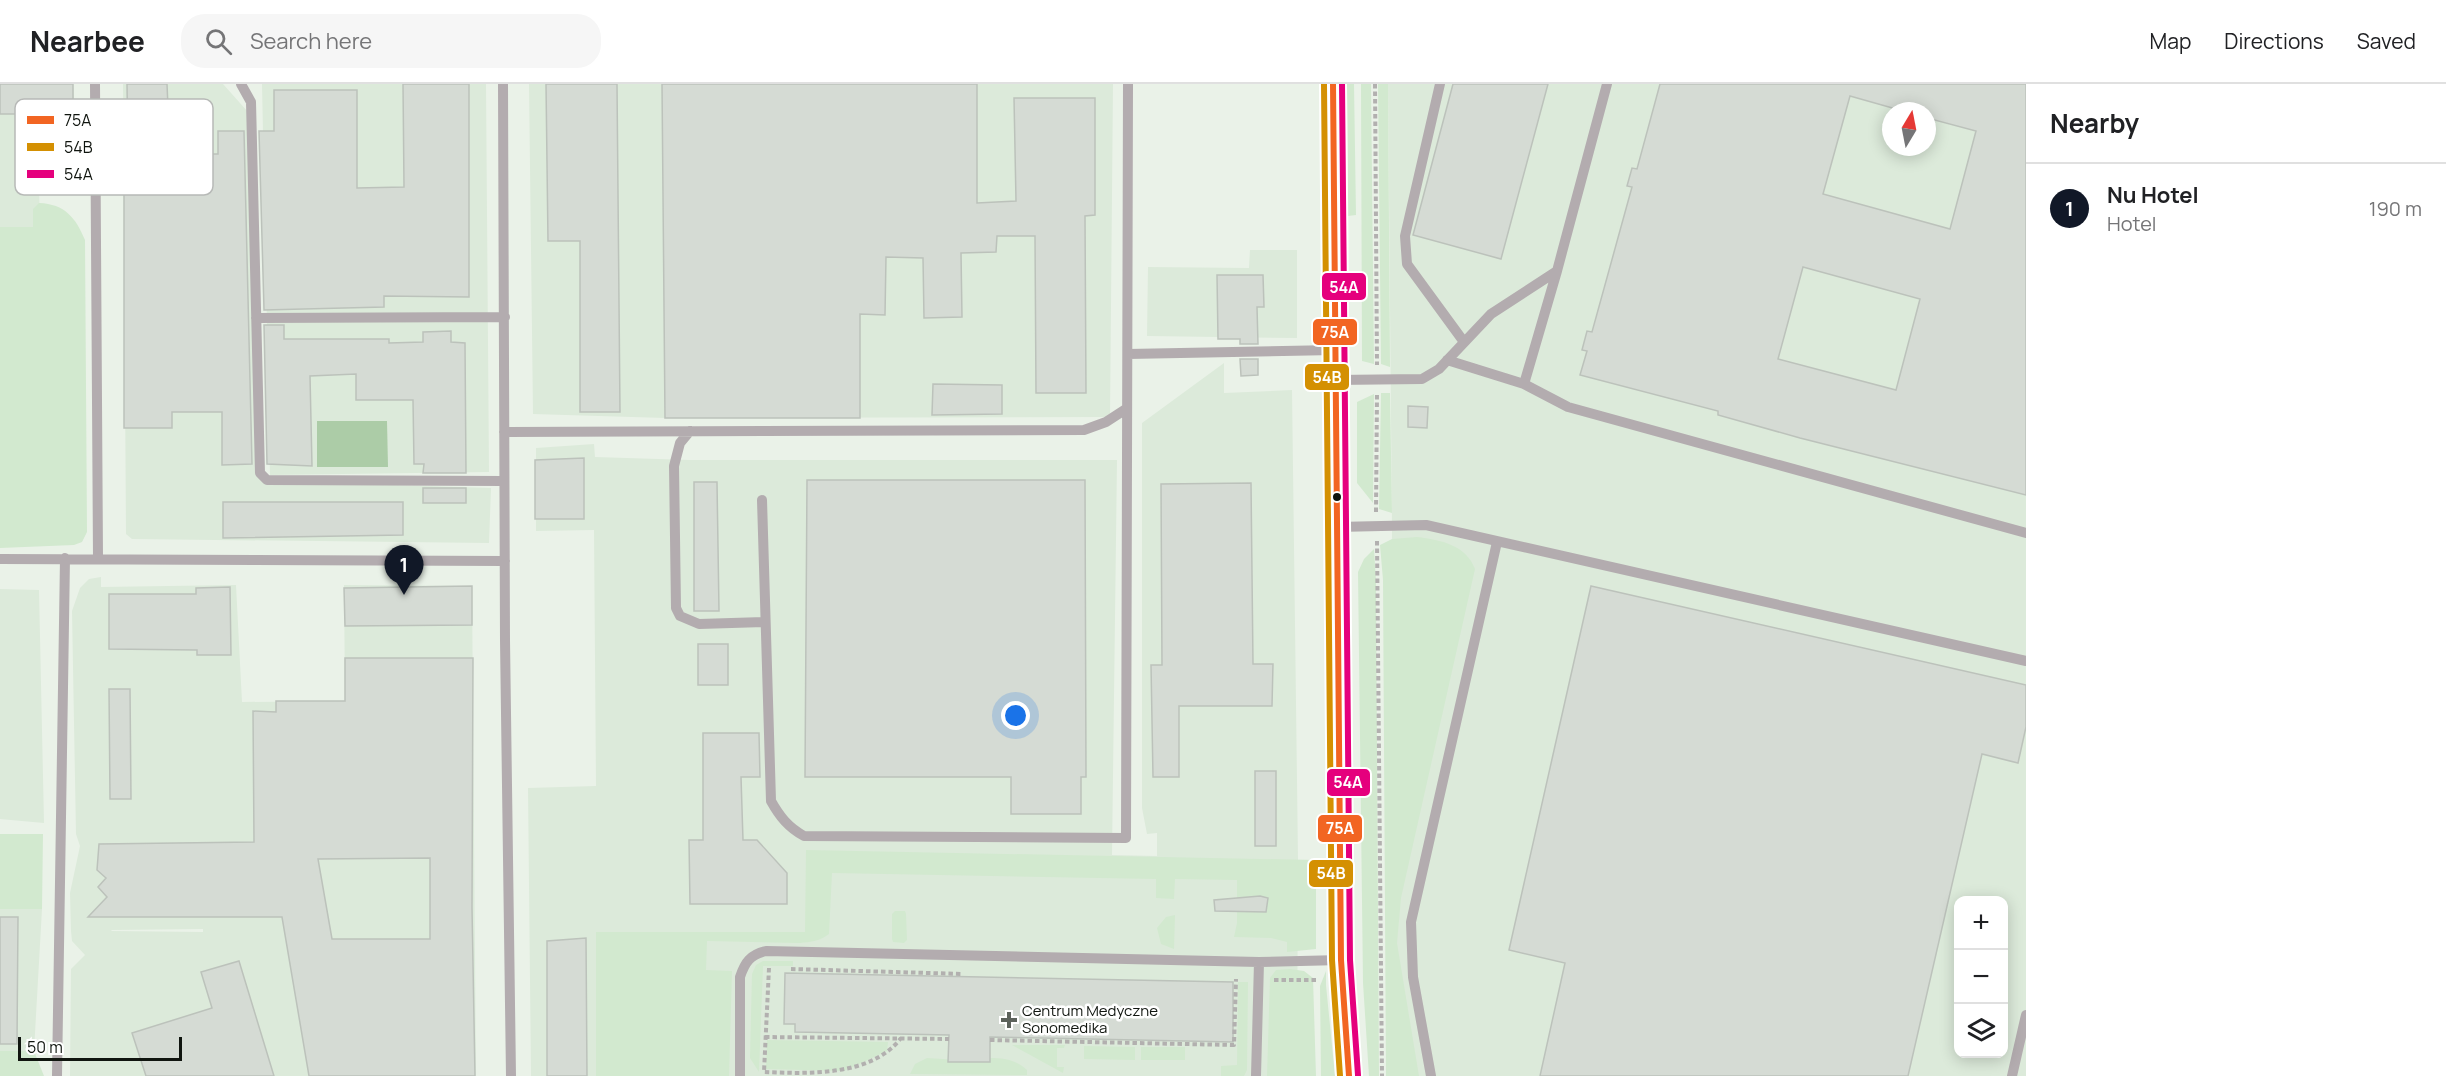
<!DOCTYPE html>
<html lang="en">
<head>
<meta charset="utf-8">
<style>
	:root { --surface:#fff; --page:#f6f6f6; --text:#202124; --muted:#757577; --line:#e0e0e0; --accent:#111827 }
	body { margin:0; font-family:Manrope,sans-serif; background:var(--page); color:var(--text) }
	.controls { position:absolute; right:18px; bottom:18px; display:grid; overflow:hidden; border-radius:12px; box-shadow:0 3px 15px #0003 }
	.controls button { width:54px; height:54px; display:grid; place-items:center; padding:0; border:0; border-bottom:2px solid var(--line); background:var(--surface); color:var(--text); font:30px sans-serif }
	.compass { position:absolute; left:1882px; top:18px; width:54px; height:54px; border-radius:50%; background:var(--surface); box-shadow:0 3px 15px #0003; rotate:10deg }
	.scale { position:absolute; left:18px; bottom:15px; width:164px; box-sizing:border-box; padding-left:6px; border:3px solid #10150f; border-top:0; font-size:16px; line-height:21px; white-space:nowrap; color:#10150f; -webkit-text-stroke:4px #fff; paint-order:stroke }
	.you { position:absolute; left:1016px; top:632px; width:21px; height:21px; margin:-15px; border:4px solid #fff; border-radius:50%; background:#1a73e8; box-shadow:0 0 0 9px #1a73e833 }
	.badge { display:grid; place-items:center; width:39px; height:39px; border-radius:50%; background:var(--accent); color:#fff; font-size:20px; font-weight:700 }
	.pin { position:absolute; translate:-50% -50px; filter:drop-shadow(0 2px 3px #0008) }
	.pin::after { content:''; position:absolute; top:32px; width:21px; height:18px; background:inherit; clip-path:polygon(0 0,100% 0,50% 100%) }
	.list { margin:0; padding:0; list-style:none }
	h2 { display:flex; justify-content:space-between; align-items:center; height:78px; margin:0; padding:0 24px; font-size:26px }
	h2 small { font-size:20px; font-weight:400; color:var(--muted) }
	.list li { display:grid; grid-template-columns:39px 1fr auto; gap:18px; align-items:center; box-sizing:border-box; height:90px; padding:0 24px; border-top:2px solid var(--line) }
	.list b { display:block; font-size:22px; white-space:nowrap }
	.list p { margin:0; font-size:20px; white-space:nowrap; color:var(--muted) }
	.list em { font-size:20px; font-style:normal; color:var(--muted) }
	.icon { flex:none; width:33px; height:33px; fill:none; stroke:currentColor; stroke-width:2; stroke-linecap:round; stroke-linejoin:round }
	.map { position:relative; flex:none; width:2026px; height:992px; overflow:hidden }
	header { display:flex; align-items:center; gap:36px; box-sizing:border-box; height:84px; padding:0 30px; background:var(--surface); border-bottom:2px solid var(--line) }
	header strong { font-size:28px }
	nav { display:flex; gap:33px; margin-inline-start:auto; font-size:21px }
	.search { width:420px; height:54px; background:var(--page); display:flex; align-items:center; gap:15px; box-sizing:border-box; padding:0 21px; border-radius:24px; color:var(--muted); font-size:22px }
	main { display:flex }
	aside { flex:1; background:var(--surface) }
	.map>svg:first-child { display:block }
	.built { fill:#dceada; fill-rule:evenodd }
	.green { fill:#d2e9cf }
	.water { fill:#accca7 }
	.building { fill:#d5dbd4; stroke:#bcc2bb; stroke-width:1.5; fill-rule:evenodd }
	.lines { fill:none; stroke-linecap:round; stroke-linejoin:round }
	.path { stroke:#b2b0af; stroke-width:4; stroke-dasharray:4.5 3; stroke-linecap:butt }
	.service { stroke:#b3acaf; stroke-width:10 }
	.tertiary { stroke:#b3acaf; stroke-width:24 }
	.bus-1-casing { stroke:#fff; stroke-width:10 }
	.bus-2-casing { stroke:#fff; stroke-width:10 }
	.bus-3-casing { stroke:#fff; stroke-width:10 }
	.bus-1 { stroke:#f26522; stroke-width:6 }
	.bus-2 { stroke:#d49002; stroke-width:6 }
	.bus-3 { stroke:#e5007d; stroke-width:6 }
	.bus-dot { fill:#10150f; stroke:#fff; stroke-width:2 }
	.poi-dot { fill:#5c625b; stroke:#fff; stroke-width:2 }
	.labels { text-anchor:middle; stroke-width:5; stroke-linejoin:round; paint-order:stroke }
	.poi-label { font-size:15px; fill:#10150f; stroke:#fff; text-anchor:start }
	.key { fill:#fff; stroke:#b7b9b7; stroke-width:1.5 }
	.key-label { font-size:16px; fill:#10150f }
	.line-badge { stroke:#fff; stroke-width:2 }
	.badge-label { font-size:16px; text-anchor:middle; font-weight:bold; fill:#fff }
</style>
</head>
<body>
<header>
<strong>Nearbee</strong>
<div class="search"><svg class="icon" aria-label="search" viewBox="0 0 24 24"><circle cx="10" cy="10" r="6"/><path d="M15 15l6 6"/></svg>Search here</div>
<nav><a>Map</a><a>Directions</a><a>Saved</a></nav>
</header>
<main>
<div class="map">
<svg width="2026" height="992" viewBox="0 0 2026 992">
	<rect width="100%" height="100%" fill="#eaf2e8"/>
	<path class="built" d="M 0,0 L 73,0 L 76,41 L 74,81 L 39,98 L 40,152 L 0,150 Z
		M 123,0 L 223,0 L 248,28 L 262,397 L 491,404 L 489,459 L 132,455 L 126,450 Z
		M 262,0 L 486,0 L 489,388 L 270,391 Z
		M 529,0 L 1113,0 L 1110,333 L 665,334 L 533,330 Z
		M 1388,0 L 2026,0 L 2026,992 L 1390,992 L 1392,442 ZM 1891,27 L 1927,27 L 1927,63 L 1891,63 ZM 1958,816 L 2004,816 L 2004,970 L 1958,970 Z
		M 1250,166 L 1297,166 L 1297,254 L 1147,252 L 1148,183 L 1249,184 Z
		M 1224,279 L 1224,309 L 1292,306 L 1298,775 L 1297,992 L 531,992 L 528,704 L 596,702 L 594,446 L 536,447 L 536,364 L 594,360 L 595,373 L 690,376 L 1117,376 L 1112,771 L 1157,772 L 1157,749 L 1147,750 L 1142,724 L 1142,339 Z
		M 101,493 L 101,503 L 236,501 L 242,618 L 345,617 L 344,501 L 472,502 L 476,992 L 70,992 L 71,885 L 85,871 L 72,857 L 71,847 L 70,809 L 80,762 L 76,750 L 72,527 L 80,504 L 89,495 ZM 203,845 L 203,848 L 111,847 L 112,846 Z
		M 0,505 L 39,506 L 44,739 L 0,735 Z
		M 0,825 L 42,825 L 34,967 L 0,967 Z"/>
	<path class="green" d="M 1347,0 L 1354,0 L 1356,131 L 1348,132 Z
		M 1361,0 L 1371,0 L 1374,280 L 1362,277 Z
		M 1378,0 L 1388,0 L 1390,283 L 1381,280 Z
		M 39,119 C 65,120 76,134 85,156 L 87,448 L 82,458 L 74,461 L 0,464 L 0,143 L 33,143 L 33,125 Z
		M 1381,309 L 1390,309 L 1392,429 L 1379,425 Z
		M 1374,310 L 1373,419 L 1357,399 L 1357,318 Z
		M 1417,453 C 1441,456 1466,461 1475,485 L 1401,814 L 1397,859 L 1419,992 L 1386,992 L 1383,496 L 1380,461 L 1392,455 Z
		M 1374,465 L 1376,497 L 1379,992 L 1369,992 L 1363,899 L 1358,488 L 1364,475 Z
		M 0,750 L 43,750 L 42,825 L 0,825 Z
		M 806,766 L 1316,776 L 1316,865 L 1287,868 L 1287,858 L 1271,854 L 1234,853 L 1237,839 L 1237,796 L 1175,795 L 1174,815 L 1156,814 L 1156,795 L 832,789 L 829,850 C 820,857 811,858 800,859 L 707,857 L 706,886 L 732,887 L 729,992 L 596,992 L 596,848 L 805,848 Z
		M 895,827 L 905,827 L 906,830 L 907,856 L 904,859 L 893,858 L 892,855 L 892,830 Z
		M 1175,831 L 1174,865 L 1161,860 L 1157,844 L 1166,833 Z
		M 763,877 L 793,877 L 793,882 L 763,882 L 759,988 L 750,974 L 752,890 L 756,881 Z
		M 1290,885 L 1304,887 L 1313,894 L 1316,992 L 1267,992 L 1270,894 L 1276,886 Z
		M 1326,887 L 1326,901 L 1335,992 L 1321,992 L 1320,902 Z
		M 1238,898 L 1248,898 L 1247,986 L 1244,992 L 1221,992 L 1221,982 L 1237,981 Z
		M 767,956 L 888,958 L 887,967 L 844,987 L 766,985 Z
		M 1012,961 L 1065,961 L 1064,964 L 1057,964 L 1057,983 L 1064,983 L 1063,989 Z
		M 1084,962 L 1135,963 L 1135,976 L 1084,975 Z
		M 1141,963 L 1185,963 L 1185,976 L 1141,976 Z
		M 0,967 L 34,967 L 44,992 L 0,992 Z
		M 927,974 L 989,978 L 990,974 C 1004,974 1017,976 1027,986 L 1027,991 L 910,990 L 915,980 Z"/>
	<path class="water" d="M 317,337 L 387,337 L 388,383 L 317,383 Z"/>
	<path class="building" d="M 0,0 L 73,0 L 73,30 L 0,30 Z
		M 127,0 L 167,0 L 170,70 L 218,70 L 218,47 L 244,47 L 252,380 L 222,381 L 222,328 L 172,328 L 172,344 L 124,344 L 124,70 L 128,70 Z
		M 403,0 L 469,0 L 469,213 L 384,212 L 384,223 L 264,226 L 259,47 L 274,47 L 274,6 L 357,6 L 357,104 L 404,103 Z
		M 546,0 L 617,0 L 620,328 L 580,328 L 580,157 L 548,157 Z
		M 662,0 L 977,0 L 977,119 L 1016,117 L 1014,14 L 1095,14 L 1095,131 L 1085,132 L 1086,309 L 1036,309 L 1035,152 L 997,152 L 996,168 L 961,169 L 962,233 L 924,234 L 923,174 L 886,173 L 885,231 L 860,230 L 860,334 L 665,334 Z
		M 1453,0 L 1548,0 L 1501,175 L 1413,151 Z
		M 1660,0 L 2026,0 L 2026,411 L 1800,354 L 1718,331 L 1718,327 L 1580,291 L 1587,267 L 1582,266 L 1587,247 L 1592,248 L 1632,103 L 1627,102 L 1632,84 L 1637,85 ZM 1850,12 L 1903,27 L 1927,27 L 1927,34 L 1976,47 L 1950,145 L 1823,110 ZM 1803,183 L 1920,215 L 1896,306 L 1778,275 Z
		M 1217,191 L 1263,191 L 1264,223 L 1257,223 L 1258,260 L 1240,260 L 1240,255 L 1218,255 Z
		M 264,241 L 284,241 L 284,255 L 389,255 L 389,259 L 423,258 L 423,248 L 451,247 L 451,258 L 465,259 L 466,389 L 423,389 L 424,380 L 414,380 L 413,316 L 356,316 L 356,290 L 310,292 L 312,382 L 267,380 Z
		M 1240,275 L 1258,275 L 1258,291 L 1241,292 Z
		M 933,300 L 1002,301 L 1002,330 L 932,331 Z
		M 1408,322 L 1428,323 L 1427,344 L 1408,343 Z
		M 584,374 L 584,435 L 535,435 L 535,376 Z
		M 807,396 L 1085,396 L 1086,693 L 1081,693 L 1081,730 L 1011,730 L 1011,693 L 805,693 Z
		M 694,398 L 717,398 L 719,527 L 694,527 Z
		M 1251,399 L 1253,580 L 1273,580 L 1272,622 L 1179,622 L 1179,693 L 1153,693 L 1151,581 L 1162,581 L 1161,400 Z
		M 423,404 L 466,404 L 466,419 L 423,419 Z
		M 223,418 L 403,418 L 403,451 L 223,454 Z
		M 472,502 L 472,541 L 345,542 L 344,504 Z
		M 1591,502 L 2026,601 L 2026,643 L 2018,679 L 1982,670 L 1908,992 L 1540,992 L 1565,879 L 1509,866 Z
		M 230,503 L 231,571 L 197,571 L 197,566 L 109,565 L 109,510 L 196,510 L 196,504 Z
		M 698,560 L 728,560 L 728,601 L 698,601 Z
		M 345,574 L 473,574 L 472,824 L 475,992 L 309,992 L 282,833 L 88,833 L 107,813 L 98,803 L 106,794 L 97,786 L 99,760 L 254,758 L 253,627 L 276,628 L 276,617 L 345,617 ZM 430,774 L 430,855 L 332,855 L 318,775 Z
		M 109,605 L 130,605 L 131,715 L 110,715 Z
		M 703,649 L 759,649 L 760,693 L 741,693 L 743,756 L 757,756 L 787,789 L 787,820 L 690,820 L 689,756 L 703,756 Z
		M 1255,687 L 1276,687 L 1276,762 L 1255,762 Z
		M 1260,812 L 1268,814 L 1266,828 L 1215,827 L 1214,816 Z
		M 0,833 L 18,833 L 17,960 L 0,960 Z
		M 586,854 L 587,992 L 547,992 L 547,857 Z
		M 239,877 L 274,992 L 146,992 L 132,949 L 212,924 L 201,888 Z
		M 785,889 L 1233,898 L 1233,958 L 990,953 L 990,978 L 948,978 L 949,951 L 795,948 L 795,940 L 784,940 Z"/>
	<g class="lines">
		<path class="path" d="M 1375,0 L 1377,281
			M 1376,428 L 1377,310
			M 1377,457 L 1382,992
			M 769,884 L 764,988 C 810,990 872,992 901,954
			M 791,885 L 963,890
			M 1274,896 L 1318,896
			M 765,953 L 949,955
			M 990,956 L 1234,961 L 1236,895"/>
		<path class="service" d="M 95,0 L 98,474
			M 241,0 L 251,18 L 260,389 L 267,396 L 503,397
			M 503,0 L 505,556 L 511,992
			M 1440,0 L 1405,152 L 1407,180 L 1464,258
			M 256,234 L 505,233
			M 1128,270 L 1334,266
			M 1447,276 L 1524,300 L 1557,187
			M 1335,296 L 1422,295 L 1439,285 L 1491,230 L 1557,187 L 1607,0
			M 1524,300 L 1568,323 L 2026,449
			M 690,347 L 680,359 L 674,382 L 676,524 L 680,532 L 699,540 L 765,538
			M 504,348 L 1084,346 L 1106,338 L 1126,325
			M 762,416 L 771,717 C 780,733 788,743 804,752 L 1126,754 L 1128,0
			M 1337,443 L 1426,441 L 2026,577
			M 0,475 L 505,477
			M 57,992 L 65,474
			M 740,992 L 740,893 C 745,878 750,871 766,867 L 1259,878 L 1341,876
			M 1256,992 L 1259,878
			M 1431,992 L 1413,893 L 1411,838 L 1497,458
			M 2012,992 L 2026,931"/>
		<path class="tertiary" d="M 1333,0 L 1341,876 L 1349,992"/>
		<defs>
			<path id="bus-1" d="M 1333,0 L 1341,876 L 1349,992"/>
			<path id="bus-2" d="M 1324,0 L 1332,876 L 1340,992"/>
			<path id="bus-3" d="M 1342,0 L 1350,876 L 1358,991"/>
		</defs>
		<use href="#bus-1" class="bus-1-casing"/>
		<use href="#bus-2" class="bus-2-casing"/>
		<use href="#bus-3" class="bus-3-casing"/>
		<use href="#bus-1" class="bus-1"/>
		<use href="#bus-2" class="bus-2"/>
		<use href="#bus-3" class="bus-3"/>
	</g>
	<circle class="bus-dot" cx="1337" cy="413" r="5"/>
	<path class="poi-dot" d="M1006 927h6v6h6v6h-6v6h-6v-6h-6v-6h6z"/>
	<g class="labels">
		<g class="poi-label">
			<text x="1022" y="932">Centrum Medyczne<tspan x="1022" dy="17">Sonomedika</tspan></text>
		</g>
	</g>
	<rect x="15" y="15" width="198" height="96" rx="9" class="key"/>
	<rect x="27" y="32" width="27" height="8" fill="#f26522"/>
	<rect x="27" y="59" width="27" height="8" fill="#d49002"/>
	<rect x="27" y="86" width="27" height="8" fill="#e5007d"/>
	<g class="key-label">
		<text x="64" y="42">75A</text>
		<text x="64" y="69">54B</text>
		<text x="64" y="96">54A</text>
	</g>
	<g class="line-badge">
		<rect x="1321" y="188" width="46" height="29" rx="6" fill="#e5007d"/>
		<rect x="1312" y="234" width="46" height="28" rx="6" fill="#f26522"/>
		<rect x="1304" y="279" width="46" height="28" rx="6" fill="#d49002"/>
		<rect x="1326" y="684" width="45" height="29" rx="6" fill="#e5007d"/>
		<rect x="1317" y="730" width="46" height="29" rx="6" fill="#f26522"/>
		<rect x="1308" y="775" width="46" height="29" rx="6" fill="#d49002"/>
	</g>
	<g class="badge-label">
		<text x="1344" y="209">54A</text>
		<text x="1335" y="254">75A</text>
		<text x="1327" y="299">54B</text>
		<text x="1348" y="704">54A</text>
		<text x="1340" y="750">75A</text>
		<text x="1331" y="795">54B</text>
	</g>
</svg>
<div class="controls">
<button>+</button>
<button>−</button>
<button><svg class="icon" aria-label="layers" viewBox="0 0 24 24"><path d="M12 4l9 5-9 5-9-5zM3 14l9 5 9-5"/></svg></button>
</div>
<svg class="compass" viewBox="-18 -18 36 36"><path d="M0-13l5 13h-10z" fill="#e53935"/><path d="M0 13l5-13h-10z" fill="#757577"/></svg>
<div class="scale">50 m</div>
<div class="you"></div>
<div class="pin badge" style="left:404px;top:511px">1</div>
</div>
<aside>
<h2>Nearby<small></small></h2>
<ul class="list">
<li><span class="badge">1</span><div><b>Nu Hotel</b><p>Hotel</p></div><em>190 m</em></li>
</ul>
</aside>
</main>
</body>
</html>
